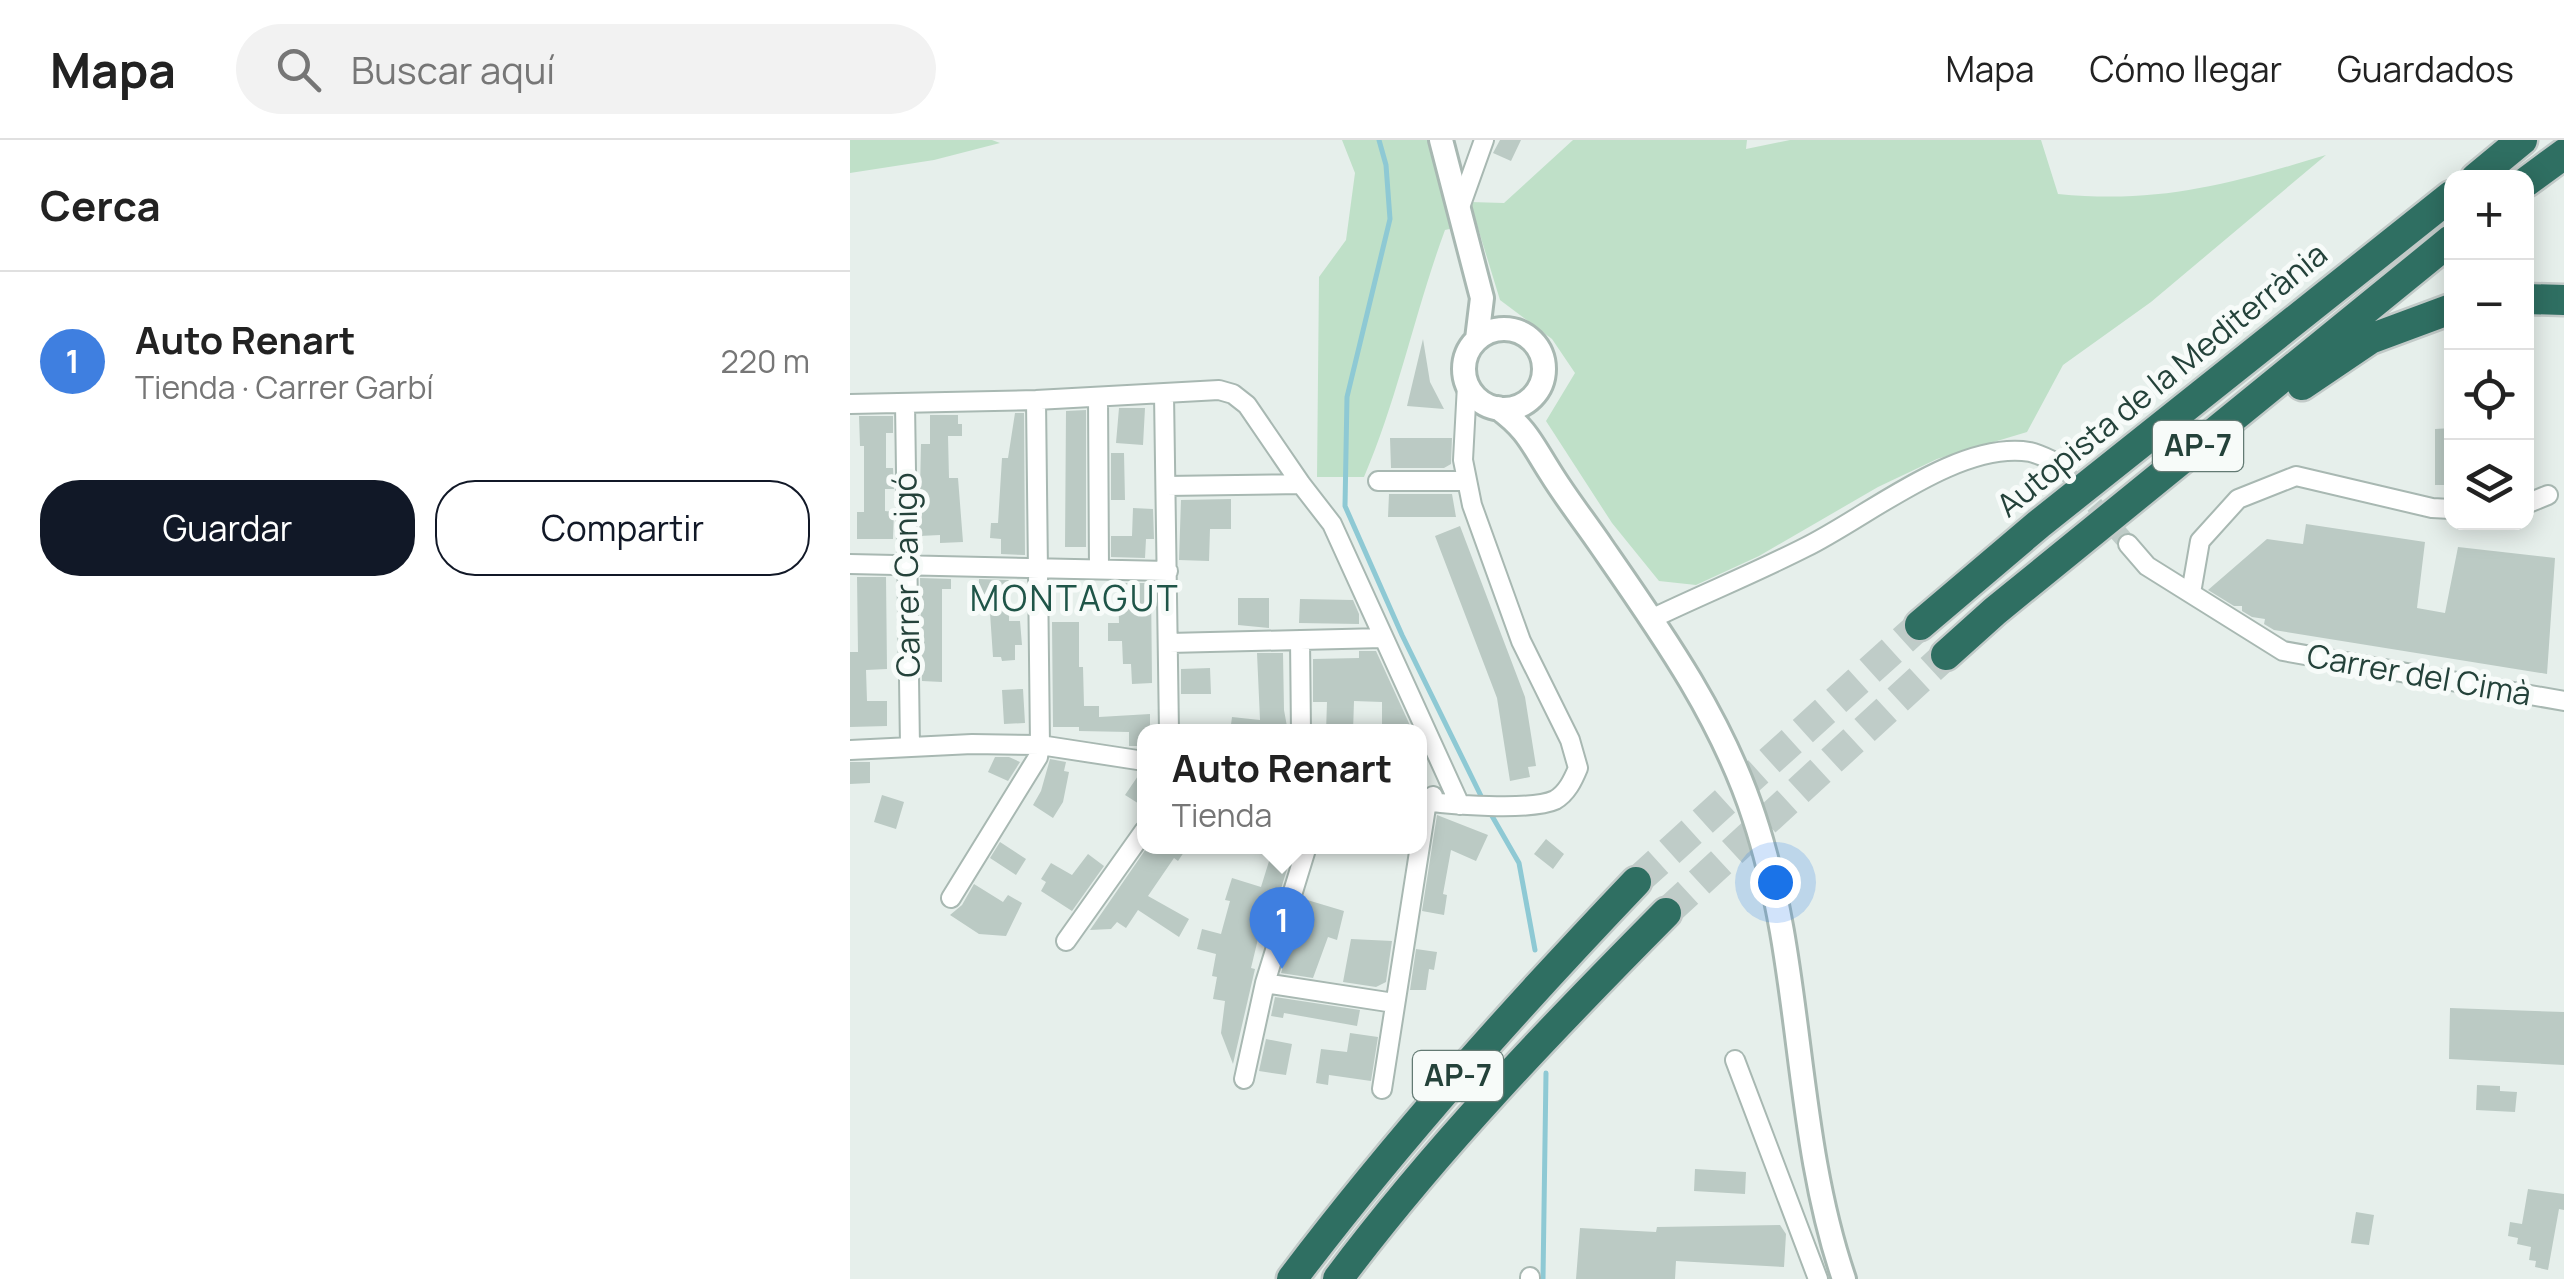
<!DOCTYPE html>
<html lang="es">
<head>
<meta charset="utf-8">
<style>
	:root { --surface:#fff; --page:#f2f2f2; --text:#222; --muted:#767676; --line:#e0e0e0; --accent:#111827 }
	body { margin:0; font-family:Manrope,sans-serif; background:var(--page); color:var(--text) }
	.controls { position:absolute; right:30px; top:30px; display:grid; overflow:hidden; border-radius:20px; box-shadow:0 5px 25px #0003 }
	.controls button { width:90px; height:90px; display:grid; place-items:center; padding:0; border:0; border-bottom:2px solid var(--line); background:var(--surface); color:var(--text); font:50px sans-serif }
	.you { position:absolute; left:925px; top:742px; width:35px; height:35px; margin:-25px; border:8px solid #fff; border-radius:50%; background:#1a73e8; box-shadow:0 0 0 15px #1a73e833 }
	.badge { display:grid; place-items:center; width:65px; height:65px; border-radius:50%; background:var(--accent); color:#fff; font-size:32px; font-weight:700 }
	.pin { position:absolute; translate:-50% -82px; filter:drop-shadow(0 2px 5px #0008) }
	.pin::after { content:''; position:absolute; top:52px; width:35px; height:30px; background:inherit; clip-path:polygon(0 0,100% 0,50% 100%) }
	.popup { position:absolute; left:287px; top:584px; width:290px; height:130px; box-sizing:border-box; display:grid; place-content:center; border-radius:20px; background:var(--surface); filter:drop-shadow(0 2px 8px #0005); font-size:32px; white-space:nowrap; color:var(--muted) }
	.popup b { font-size:38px; color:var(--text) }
	.popup::after { content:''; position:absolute; left:50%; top:100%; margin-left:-20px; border:20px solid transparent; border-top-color:var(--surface) }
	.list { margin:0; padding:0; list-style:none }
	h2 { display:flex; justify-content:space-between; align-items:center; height:130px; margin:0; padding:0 40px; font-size:42px }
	h2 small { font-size:32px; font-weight:400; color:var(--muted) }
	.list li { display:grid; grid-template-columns:65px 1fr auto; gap:30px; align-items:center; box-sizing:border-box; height:180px; padding:0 40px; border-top:2px solid var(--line) }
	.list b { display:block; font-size:38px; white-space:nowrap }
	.list p { margin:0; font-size:32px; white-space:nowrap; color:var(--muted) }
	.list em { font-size:32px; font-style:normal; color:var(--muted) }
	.actions { display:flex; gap:20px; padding:30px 40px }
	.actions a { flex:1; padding:22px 0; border:2px solid var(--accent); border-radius:40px; text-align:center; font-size:35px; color:var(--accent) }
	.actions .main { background:var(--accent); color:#fff }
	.icon { flex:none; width:55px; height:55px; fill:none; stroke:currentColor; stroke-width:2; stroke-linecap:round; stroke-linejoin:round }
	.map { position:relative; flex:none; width:1714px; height:1139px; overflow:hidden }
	header { display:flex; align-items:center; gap:60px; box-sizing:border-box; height:140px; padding:0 50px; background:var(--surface); border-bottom:2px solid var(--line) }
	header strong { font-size:48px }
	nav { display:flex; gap:55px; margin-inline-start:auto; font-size:35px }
	.search { width:700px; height:90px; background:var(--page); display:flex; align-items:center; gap:25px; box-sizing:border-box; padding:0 35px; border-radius:55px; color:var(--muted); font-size:38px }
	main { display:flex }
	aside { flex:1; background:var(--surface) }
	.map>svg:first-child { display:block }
	.green { fill:#bfe0c8 }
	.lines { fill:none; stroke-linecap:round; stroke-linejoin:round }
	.stream { stroke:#8ec9d4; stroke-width:5 }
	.building { fill:#bbcac4 }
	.minor-tunnel { stroke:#bfccc8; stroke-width:18; stroke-dasharray:18 9; stroke-linecap:butt }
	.motorway-tunnel { stroke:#bfccc8; stroke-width:30; stroke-dasharray:30 15; stroke-linecap:butt }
	.minor-casing { stroke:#a8b8b2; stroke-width:22 }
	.tertiary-casing { stroke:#a8b8b2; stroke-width:28 }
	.motorway-casing { stroke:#c2cac8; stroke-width:35 }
	.minor { stroke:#fff; stroke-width:18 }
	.tertiary { stroke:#fff; stroke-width:22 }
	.motorway { stroke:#2f6f62; stroke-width:30 }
	.labels { text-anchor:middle; stroke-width:10; stroke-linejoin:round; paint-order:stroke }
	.shield { fill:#f7fbf9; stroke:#637a73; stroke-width:2.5 }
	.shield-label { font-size:30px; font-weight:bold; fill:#24423a }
	.street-label { font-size:32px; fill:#24423a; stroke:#f7fbf9 }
	.neighbourhood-label { font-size:35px; letter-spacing:2.5px; fill:#1f5548; stroke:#f7fbf9 }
</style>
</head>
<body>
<header>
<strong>Mapa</strong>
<div class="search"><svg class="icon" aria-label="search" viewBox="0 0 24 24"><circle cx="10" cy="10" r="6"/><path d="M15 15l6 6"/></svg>Buscar aquí</div>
<nav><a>Mapa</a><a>Cómo llegar</a><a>Guardados</a></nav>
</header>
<main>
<aside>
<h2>Cerca<small></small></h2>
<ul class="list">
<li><span class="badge" style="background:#3f7fe0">1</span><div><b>Auto Renart</b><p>Tienda · Carrer Garbí</p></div><em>220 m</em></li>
</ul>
<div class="actions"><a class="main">Guardar</a><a>Compartir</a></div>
</aside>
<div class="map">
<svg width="1714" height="1139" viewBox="0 0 1714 1139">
	<rect width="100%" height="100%" fill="#e6efeb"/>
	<path class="green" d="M 0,0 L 142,0 L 150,3 L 84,20 L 0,33 Z
		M 492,0 L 579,0 L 604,88 L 595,90 C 565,171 548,258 514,337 L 467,337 L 469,137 L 496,100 L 505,33 Z
		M 723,0 L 897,0 L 896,9 L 940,0 L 1191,0 L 1208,54 C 1310,64 1380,44 1476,15 L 1301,162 L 1213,225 L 1177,292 L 1087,319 L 1028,347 L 909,416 L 846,445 L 809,441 L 762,383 L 696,281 L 725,233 L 702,199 L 650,160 L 620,62 L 654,63 Z"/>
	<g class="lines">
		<path class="stream" d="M 529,0 L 536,25 L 540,79 L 497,257 L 495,366 L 552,495 L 633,660
			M 638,669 L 669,723 L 685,810
			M 693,1139 L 696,933"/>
	</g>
	<path class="building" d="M 650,0 L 671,0 L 661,21 L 643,13 Z
		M 573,199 L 580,242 L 594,269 L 557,266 Z
		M 269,268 L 295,268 L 293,305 L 266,303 Z
		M 236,270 L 236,407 L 215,407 L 216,271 Z
		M 165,273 L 174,273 L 175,415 L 151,414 L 151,399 L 140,398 L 141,383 L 148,383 L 152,318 L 158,318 Z
		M 80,275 L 108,275 L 108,284 L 112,284 L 112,296 L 98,296 L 99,338 L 108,338 L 113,402 L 90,403 L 90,395 L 69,396 L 71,304 L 80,304 Z
		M 9,276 L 43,276 L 43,293 L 36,293 L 36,328 L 43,328 L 44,349 L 35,349 L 35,371 L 44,372 L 43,399 L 7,399 L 7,372 L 14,372 L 14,306 L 10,306 Z
		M 1602,288 L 1602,345 L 1585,345 L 1585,289 Z
		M 540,298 L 602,298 L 601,324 L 594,328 L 541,328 Z
		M 261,313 L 274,313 L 275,360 L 261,360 Z
		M 539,354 L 602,354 L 606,377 L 538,377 Z
		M 381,359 L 381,389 L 360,389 L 359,421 L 329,420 L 331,360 Z
		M 283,368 L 303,369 L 304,399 L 296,399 L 295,418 L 261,417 L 261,396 L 282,396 Z
		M 1456,384 L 1575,402 L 1567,468 L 1595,473 L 1608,407 L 1705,418 L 1697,534 L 1424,490 L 1414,484 L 1415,479 L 1402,477 L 1392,471 L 1392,466 L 1384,466 L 1358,450 L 1417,399 L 1453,404 Z
		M 610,386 L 675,557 L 686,626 L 678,627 L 680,637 L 660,641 L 647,558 L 585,396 Z
		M 7,437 L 36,437 L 37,529 L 16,530 L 17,561 L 37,561 L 37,586 L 0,587 L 0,512 L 8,512 Z
		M 70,438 L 101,439 L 101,449 L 92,449 L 92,542 L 72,541 Z
		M 129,439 L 159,440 L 159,481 L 170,481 L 172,505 L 165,505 L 165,520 L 152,521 L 151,517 L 143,517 L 140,473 L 129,473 Z
		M 268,443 L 301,443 L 302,543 L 282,544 L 281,524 L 273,524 L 272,501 L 258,501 L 258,483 L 269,483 Z
		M 388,458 L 419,458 L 419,488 L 388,485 Z
		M 450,459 L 503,460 L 509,474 L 509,484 L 449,483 Z
		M 202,482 L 229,482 L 229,527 L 233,527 L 234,566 L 249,566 L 249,577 L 300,574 L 300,592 L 294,592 L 294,606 L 279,606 L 279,592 L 229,591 L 229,587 L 203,587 Z
		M 509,511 L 526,511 L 563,592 L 532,592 L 532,562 L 504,561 L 503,592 L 476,592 L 477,562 L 463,562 L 463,519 L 509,518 Z
		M 407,513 L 433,513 L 434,570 L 438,592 L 380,592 L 382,577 L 410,580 Z
		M 360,528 L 361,554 L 331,554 L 331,529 Z
		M 173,549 L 175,583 L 154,584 L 152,550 Z
		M 145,617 L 159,617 L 170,622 L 158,641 L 138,632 Z
		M 200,619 L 216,622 L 214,631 L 219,632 L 213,662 L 203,678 L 183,665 L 191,651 Z
		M 0,622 L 20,622 L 20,643 L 0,644 Z
		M 290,633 L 294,633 L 294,667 L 275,655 Z
		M 32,655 L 54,662 L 46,689 L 24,682 Z
		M 587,675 L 638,695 L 626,721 L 601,710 L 593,754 L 597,755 L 594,775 L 572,771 Z
		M 696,699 L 714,714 L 703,729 L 684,714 Z
		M 150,702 L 176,719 L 166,735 L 140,718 Z
		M 298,706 L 338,706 L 328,721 L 324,718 L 298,756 L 339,779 L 329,797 L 288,770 L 276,788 L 267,782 L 261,789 L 240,790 Z
		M 238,714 L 254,726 L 222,771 L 191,751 L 196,742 L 191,739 L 201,723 L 222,735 Z
		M 420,718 L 439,723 L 423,774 L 418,773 L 408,799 L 401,828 L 405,829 L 383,924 L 371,893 L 375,861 L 363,859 L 367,837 L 362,836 L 366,814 L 347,809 L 352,789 L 371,794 L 380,761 L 375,760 L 382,738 L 411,747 Z
		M 124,744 L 153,762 L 158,755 L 172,763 L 156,796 L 129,794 L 100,775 L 112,765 Z
		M 454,759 L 494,771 L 487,800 L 478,797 L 463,838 L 431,833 Z
		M 501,799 L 542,801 L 536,842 L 526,847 L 493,842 Z
		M 566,809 L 587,812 L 584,830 L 579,829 L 576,850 L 560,850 Z
		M 425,857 L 510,870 L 507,886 L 434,873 L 433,878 L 421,876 Z
		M 1600,868 L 1714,872 L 1714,925 L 1599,919 Z
		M 500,893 L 528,897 L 521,941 L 479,935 L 478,945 L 466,943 L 471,909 L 497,912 Z
		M 416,899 L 442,904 L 436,935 L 409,931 Z
		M 1627,945 L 1650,946 L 1650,951 L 1667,952 L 1665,972 L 1626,970 Z
		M 845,1029 L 896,1032 L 895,1054 L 844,1051 Z
		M 1678,1049 L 1714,1054 L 1714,1070 L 1709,1069 L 1698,1130 L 1685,1127 L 1686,1121 L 1679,1120 L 1681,1107 L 1667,1104 L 1668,1098 L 1658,1096 L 1660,1082 L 1672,1084 Z
		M 1506,1072 L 1524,1075 L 1519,1105 L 1501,1103 Z
		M 930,1085 L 936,1094 L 934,1127 L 826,1121 L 825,1139 L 726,1139 L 730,1088 L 806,1092 L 807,1087 Z"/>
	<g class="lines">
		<path class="minor-tunnel" d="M 1209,324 L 1278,404"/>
		<path class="motorway-tunnel" d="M 786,742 L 1070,485
			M 816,773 L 1096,515"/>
		<defs>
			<path id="minor" d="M 609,70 L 634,0
				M 314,254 L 319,592
				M 248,257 L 249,429
				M 55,263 L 60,606
				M 0,264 L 186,260 L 369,250 L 383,254 L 397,265 L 451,344 L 482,384 L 610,665
				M 528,341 L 615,341
				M 316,346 L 451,344
				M 1676,364 L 1698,355
				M 1278,404 L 1297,426 L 1433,511 L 1714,561
				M 0,424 L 318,431
				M 1341,453 L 1350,401 L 1388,359 L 1446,336 L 1582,368 L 1601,369
				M 801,479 C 853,454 905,433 956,407 C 1017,377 1109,300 1180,312 C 1190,314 1200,320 1209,324
				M 450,500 L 451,592
				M 319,503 L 533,498
				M 0,610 L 122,604 L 190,605 L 294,621
				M 570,660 C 596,665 682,671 705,660 C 717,653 723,640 728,628 L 720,600 L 671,501 L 622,365 L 613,320 L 617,245
				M 101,758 L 188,617 L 190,605 L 186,260
				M 216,801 L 294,691
				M 415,843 L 544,863
				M 885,920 L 968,1139
				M 394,939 L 415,843 L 457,706
				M 532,949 L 577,661 L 583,656
				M 680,1139 L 680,1137"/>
			<path id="tertiary" d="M 591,0 L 632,158 L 627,199
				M614 229a40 40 0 1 1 80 0a40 40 0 1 1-80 0Z
				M 648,268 C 677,289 682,304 700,332 C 716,358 735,382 752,407 C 811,492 872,578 904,677 C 954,827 943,990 994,1139"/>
			<path id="motorway" d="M 1626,38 L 1672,0
				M 1676,42 L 1714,14
				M 1676,159 L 1714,160
				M 1452,245 L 1520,199 L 1601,169
				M 1070,485 L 1189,384 L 1601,56
				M 1096,515 L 1145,471 L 1601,100
				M 442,1139 C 548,999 665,869 786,742
				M 488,1139 C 586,1008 701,889 816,773"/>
		</defs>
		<use href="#minor" class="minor-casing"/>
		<use href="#tertiary" class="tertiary-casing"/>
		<use href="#motorway" class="motorway-casing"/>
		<use href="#minor" class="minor"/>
		<use href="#tertiary" class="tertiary"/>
		<use href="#motorway" class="motorway"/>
	</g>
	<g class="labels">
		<g class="shield">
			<rect x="1303" y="281" width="90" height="50" rx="8"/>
			<rect x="563" y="911" width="90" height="50" rx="8"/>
		</g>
		<g class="shield-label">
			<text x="1348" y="316">AP-7</text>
			<text x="608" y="946">AP-7</text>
		</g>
		<g class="street-label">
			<text transform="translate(1312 240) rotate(-39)" y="11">Autopista de la Mediterrània</text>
			<text transform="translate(57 435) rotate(-91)" y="11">Carrer Canigó</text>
			<text transform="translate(1569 535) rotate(10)" y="11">Carrer del Cimà</text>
		</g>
		<g class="neighbourhood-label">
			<text x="225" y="471">MONTAGUT</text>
		</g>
	</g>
</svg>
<div class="controls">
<button>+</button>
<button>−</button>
<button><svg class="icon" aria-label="locate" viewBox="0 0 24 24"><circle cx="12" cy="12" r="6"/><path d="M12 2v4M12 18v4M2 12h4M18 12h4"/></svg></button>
<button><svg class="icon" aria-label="layers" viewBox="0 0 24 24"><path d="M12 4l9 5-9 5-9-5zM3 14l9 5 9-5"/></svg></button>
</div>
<div class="you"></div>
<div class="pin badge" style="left:432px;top:829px;background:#3f7fe0">1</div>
<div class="popup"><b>Auto Renart</b>Tienda</div>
</div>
</main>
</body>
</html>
